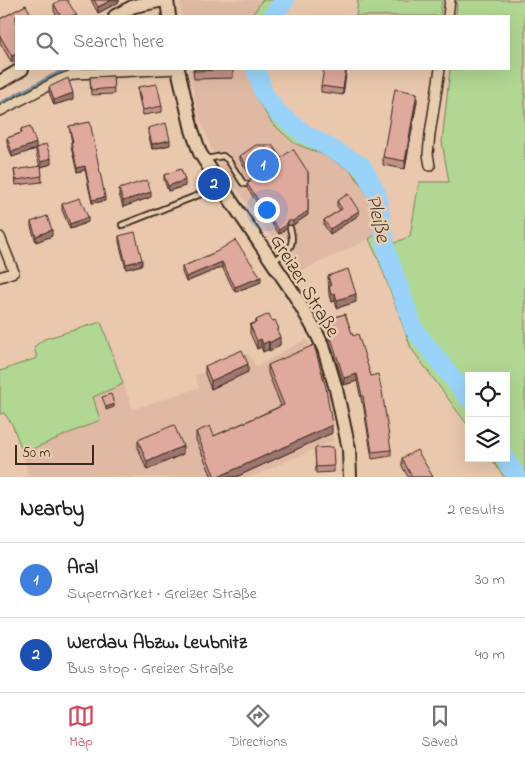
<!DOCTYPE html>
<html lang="en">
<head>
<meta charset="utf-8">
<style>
	:root { --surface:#fff; --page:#f6f6f6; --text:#202124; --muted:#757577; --line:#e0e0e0; --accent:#d1495b }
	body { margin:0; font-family:"Indie Flower",sans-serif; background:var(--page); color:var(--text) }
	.controls { position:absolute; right:15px; bottom:15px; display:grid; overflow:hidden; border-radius:0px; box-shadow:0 5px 20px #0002 }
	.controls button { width:45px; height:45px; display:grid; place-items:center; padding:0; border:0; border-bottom:1px solid var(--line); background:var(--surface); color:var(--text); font:25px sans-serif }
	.scale { position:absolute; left:15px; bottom:12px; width:79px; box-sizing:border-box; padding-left:5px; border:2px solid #3b2a1e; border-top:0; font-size:14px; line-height:18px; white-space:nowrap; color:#3b2a1e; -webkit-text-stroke:4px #e8cdaf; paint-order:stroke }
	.you { position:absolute; left:266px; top:209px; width:18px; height:18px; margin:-12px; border:4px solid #fff; border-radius:50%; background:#1a73e8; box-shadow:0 0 0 8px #1a73e833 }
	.badge { display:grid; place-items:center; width:32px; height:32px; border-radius:50%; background:var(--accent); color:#fff; font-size:16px; font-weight:700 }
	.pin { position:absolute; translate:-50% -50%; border:2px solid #fff; box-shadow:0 1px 5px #0006 }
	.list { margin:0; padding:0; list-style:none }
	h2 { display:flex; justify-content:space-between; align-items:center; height:65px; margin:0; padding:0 20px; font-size:21px }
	h2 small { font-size:16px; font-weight:400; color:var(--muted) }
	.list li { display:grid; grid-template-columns:32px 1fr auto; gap:15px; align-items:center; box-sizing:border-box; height:75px; padding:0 20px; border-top:1px solid var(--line) }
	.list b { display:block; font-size:19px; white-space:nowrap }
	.list p { margin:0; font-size:16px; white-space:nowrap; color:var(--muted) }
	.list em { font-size:16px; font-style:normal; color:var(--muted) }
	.icon { flex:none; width:28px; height:28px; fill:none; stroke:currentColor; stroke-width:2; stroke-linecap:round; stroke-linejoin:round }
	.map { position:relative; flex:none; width:525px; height:477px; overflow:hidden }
	.search { position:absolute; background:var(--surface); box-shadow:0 5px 20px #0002; left:15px; right:15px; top:15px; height:55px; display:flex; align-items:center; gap:12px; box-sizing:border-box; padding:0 18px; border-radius:0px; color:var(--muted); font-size:19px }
	.sheet { height:215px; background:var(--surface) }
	nav { display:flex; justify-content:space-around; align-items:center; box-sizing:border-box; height:70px; border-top:1px solid var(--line); background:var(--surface); font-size:14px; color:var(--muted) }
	nav a { display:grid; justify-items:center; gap:2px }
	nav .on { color:var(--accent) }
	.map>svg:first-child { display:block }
	.built { fill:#dfb9a3 }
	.green { fill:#b1d792; stroke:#768058 }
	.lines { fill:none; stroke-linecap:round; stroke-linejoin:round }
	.stream { stroke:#738fa1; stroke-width:3 }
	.river { stroke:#99d3f9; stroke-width:19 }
	.lane-casing { stroke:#3b2a1e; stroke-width:8 }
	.street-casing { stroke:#3b2a1e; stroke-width:12 }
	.secondary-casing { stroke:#3b2a1e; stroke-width:16 }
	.lane { stroke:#e8cdaf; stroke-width:4.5 }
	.street { stroke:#e8cdaf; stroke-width:9 }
	.secondary { stroke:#e8cdaf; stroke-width:12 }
	.wall { fill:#c19188; stroke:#3b2a1e }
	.shaded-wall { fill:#9d766f; stroke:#3b2a1e }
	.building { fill:#e0a99e; stroke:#3b2a1e }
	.labels { text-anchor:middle; stroke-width:5; stroke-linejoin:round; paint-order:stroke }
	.street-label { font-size:20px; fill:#3b2a1e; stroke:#e8cdaf }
	.water-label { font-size:21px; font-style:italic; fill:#443b34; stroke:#e8cdaf }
</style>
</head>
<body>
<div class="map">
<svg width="525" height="477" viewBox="0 0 525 477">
	<rect width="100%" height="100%" fill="#e9c8ae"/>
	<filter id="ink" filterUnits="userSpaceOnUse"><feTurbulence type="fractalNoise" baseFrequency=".02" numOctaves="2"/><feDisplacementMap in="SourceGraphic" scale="10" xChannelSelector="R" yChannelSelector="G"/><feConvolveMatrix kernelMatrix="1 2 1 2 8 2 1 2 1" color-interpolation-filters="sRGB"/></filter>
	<g filter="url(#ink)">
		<path class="built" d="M 180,0 L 262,0 L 252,16 L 182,16 Z
			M 189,69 L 248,69 L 256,98 L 324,155 L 350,170 L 363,187 L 373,206 L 378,233 L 369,239 L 297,273 L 275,241 L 227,175 L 212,150 L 207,138 L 198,113 Z
			M 306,339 L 314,353 L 332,433 L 333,441 L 251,477 L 28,477 L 23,453 L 100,420 L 93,397 L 123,384 L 133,409 L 199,388 L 195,376 L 248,353 L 256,367 Z"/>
		<path class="green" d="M 262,0 L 293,0 L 277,16 L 252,16 Z
			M 358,0 L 442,0 L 440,16 L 356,16 Z
			M 457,0 L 525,0 L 525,477 L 504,477 L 491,458 L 506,458 L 506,376 L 469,376 L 469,427 L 411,348 L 380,263 L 369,239 L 378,233 L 373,206 L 363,187 L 350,170 L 324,155 L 294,143 L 272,123 L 256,98 L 248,69 L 262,69 L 267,87 L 277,103 L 300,123 L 334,143 L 360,155 L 374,176 L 385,204 L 389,233 L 395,243 L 410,236 L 419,182 L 449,182 L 442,142 L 450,69 L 509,69 L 509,16 L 456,16 Z
			M 101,322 L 123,384 L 93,397 L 100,420 L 23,453 L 12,424 L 4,413 L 0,414 L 0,371 L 37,358 L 34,347 L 44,339 Z"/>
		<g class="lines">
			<path class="stream" d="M 0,103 L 65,69"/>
			<path class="river" d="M 272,16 L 285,0
				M 256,69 L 264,94 L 278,113 L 305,134 L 362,166 L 377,194 L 387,253 L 414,329 L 469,399
				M 505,458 L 517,477"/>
			<defs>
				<path id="lane" d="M 206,159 L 223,156 L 228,160 L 243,183 L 246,184
					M 122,225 L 219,187
					M 274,261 C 288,250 296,247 290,228"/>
				<path id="street" d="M 448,16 L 450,0
					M 0,111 L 59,80 L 75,74 L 178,69
					M 430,166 L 428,154 L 430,134 L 440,69
					M 0,237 L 14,272 L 0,277"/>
				<path id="secondary" d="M 167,0 L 169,16
					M 115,16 L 134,6 L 164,0
					M 178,69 L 192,130 L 200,153 L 221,186 L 294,294 L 317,334 L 324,349 L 336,389 L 349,449 L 350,477
					M 0,82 L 22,69"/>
			</defs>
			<use href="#lane" class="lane-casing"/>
			<use href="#street" class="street-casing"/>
			<use href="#secondary" class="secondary-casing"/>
			<use href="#lane" class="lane"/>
			<use href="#street" class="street"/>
			<use href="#secondary" class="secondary"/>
		</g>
		<path class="wall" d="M 91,0 L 119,0 L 119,2 L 98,13 Z
			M 54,4 L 77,16 L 57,16 L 54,11 Z
			M 26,5 L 12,63 L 0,43 L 0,19 Z
			M 193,69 L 233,69 L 233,78 L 194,79 Z
			M 346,73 L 343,95 L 321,92 L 321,86 Z
			M 113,76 L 114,94 L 91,95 L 90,77 Z
			M 49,87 L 73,99 L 54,105 L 49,92 Z
			M 138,87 L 162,106 L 162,112 L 143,115 L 138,93 Z
			M 417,101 L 405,169 L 383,165 L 383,157 Z
			M 69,126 L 105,201 L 92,203 L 85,170 L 77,172 L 71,147 L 71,143 L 72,143 Z
			M 148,128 L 170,145 L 152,149 L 148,133 Z
			M 21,129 L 51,164 L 41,167 L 42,182 L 16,185 L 14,170 L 40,167 L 36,153 L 36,149 L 12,157 L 7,143 L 7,138 L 21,133 Z
			M 240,156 L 308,215 L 293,225 L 288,225 L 286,229 L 279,234 L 247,188 L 247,184 L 250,182 L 252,177 L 240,160 Z
			M 164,175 L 185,186 L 168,191 L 164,180 Z
			M 119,189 L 151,197 L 123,207 L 119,194 Z
			M 337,201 L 359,215 L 330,234 L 324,225 L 324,220 L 340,210 L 337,206 Z
			M 62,204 L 88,222 L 70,229 L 62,210 Z
			M 31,222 L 52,236 L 36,242 L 31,227 Z
			M 119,236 L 142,265 L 126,269 L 119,242 Z
			M 216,252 L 261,282 L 235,292 L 222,267 L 186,282 L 182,272 L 182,267 Z
			M 328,276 L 356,302 L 337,308 L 335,301 L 331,302 L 329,295 Z
			M 345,314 L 391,450 L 391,456 L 372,459 L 363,403 L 362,403 L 357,381 L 344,385 L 325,327 L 325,320 Z
			M 256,320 L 272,321 L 279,335 L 280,345 L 269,351 L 269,349 L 263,352 L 261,347 L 257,349 L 250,333 L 250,325 L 256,322 Z
			M 268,365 L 332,433 L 236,477 L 212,477 L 196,440 L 196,432 L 214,436 L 281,406 L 268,373 Z
			M 205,366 L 248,372 L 211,389 L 205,374 Z
			M 138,440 L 183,454 L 147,470 L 138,448 Z
			M 315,448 L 334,466 L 334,472 L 316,473 Z
			M 402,458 L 433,477 L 408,477 L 402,466 Z"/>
		<path class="shaded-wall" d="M 112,0 L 119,0 L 119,2 L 98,13 L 98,7 Z
			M 16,54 L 16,61 L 12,63 L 12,56 Z
			M 346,69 L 346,73 L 343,95 L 343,89 Z
			M 73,93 L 73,99 L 54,105 L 54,100 Z
			M 417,93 L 417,101 L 405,169 L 405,161 Z
			M 170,140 L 170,145 L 152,149 L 152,144 Z
			M 36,143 L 36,149 L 12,157 L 12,152 Z
			M 51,158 L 51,164 L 41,167 L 41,162 Z
			M 85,166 L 85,170 L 77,172 L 77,168 Z
			M 308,172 L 308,215 L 293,225 L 293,221 Z
			M 185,180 L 185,186 L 168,191 L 168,186 Z
			M 151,192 L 151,197 L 123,207 L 123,201 Z
			M 105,197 L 105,201 L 92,203 L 92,200 Z
			M 359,211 L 359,215 L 330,234 L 330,229 Z
			M 88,217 L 88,222 L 70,229 L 70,224 Z
			M 288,221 L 288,225 L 286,229 L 279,234 L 279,230 Z
			M 52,230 L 52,236 L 36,242 L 36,236 Z
			M 142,260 L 142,265 L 126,269 L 126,264 Z
			M 222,262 L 222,267 L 186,282 L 186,277 Z
			M 261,277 L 261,282 L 235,292 L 235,287 Z
			M 335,293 L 335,301 L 331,302 L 331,294 Z
			M 356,294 L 356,302 L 337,308 L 337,300 Z
			M 280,337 L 280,345 L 269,351 L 269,343 Z
			M 261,339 L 261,347 L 257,349 L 257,341 Z
			M 269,341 L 269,349 L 263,352 L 263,344 Z
			M 248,364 L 248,372 L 211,389 L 211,381 Z
			M 357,374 L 357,381 L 344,385 L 344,378 Z
			M 114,404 L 114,407 L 106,410 L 106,407 Z
			M 332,425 L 332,433 L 236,477 L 218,477 Z
			M 183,446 L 183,454 L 147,470 L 147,462 Z"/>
		<path class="building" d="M 60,0 L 67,0 L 77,16 L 58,16 L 60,15 L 54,4 Z
			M 94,0 L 112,0 L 98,7 Z
			M 26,5 L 32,16 L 16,16 L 16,54 L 12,56 L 0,36 L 0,19 Z
			M 194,69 L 233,69 L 233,70 L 194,71 Z
			M 324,69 L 346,69 L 343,89 L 321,86 Z
			M 113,76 L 114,88 L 91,90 L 90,77 Z
			M 68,78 L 73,93 L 54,100 L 49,87 Z
			M 157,84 L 162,106 L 143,110 L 138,87 Z
			M 395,89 L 417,93 L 405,161 L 383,157 Z
			M 90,122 L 105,197 L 92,200 L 85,166 L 77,168 L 71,143 L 73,143 L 69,126 Z
			M 166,123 L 170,140 L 152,144 L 148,128 Z
			M 30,126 L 36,143 L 12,152 L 7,138 L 22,133 L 21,129 Z
			M 46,144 L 51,158 L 41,162 L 36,148 Z
			M 256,145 L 272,145 L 281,158 L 293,149 L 308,172 L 308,211 L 293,221 L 288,221 L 286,225 L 279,230 L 247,184 L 250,182 L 250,179 L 254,176 L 240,156 Z
			M 41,166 L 42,176 L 16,180 L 14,170 Z
			M 181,169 L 185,180 L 168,186 L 164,175 Z
			M 147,180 L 151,192 L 123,201 L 119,189 Z
			M 348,194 L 359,211 L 330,229 L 324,220 L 342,209 L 337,201 Z
			M 80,198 L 88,217 L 70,224 L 62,204 Z
			M 47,216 L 52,230 L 36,236 L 31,222 Z
			M 135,232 L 142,260 L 126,264 L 119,236 Z
			M 235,240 L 261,277 L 235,287 L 222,262 L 186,277 L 182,267 L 216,252 Z
			M 348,269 L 356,294 L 337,300 L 335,293 L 331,294 L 329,287 L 331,286 L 328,276 Z
			M 269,314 L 272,321 L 275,320 L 279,329 L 277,330 L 280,337 L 269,343 L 269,341 L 263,344 L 261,339 L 257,341 L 250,325 L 257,322 L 256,320 Z
			M 345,314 L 353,336 L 358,334 L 371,376 L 378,374 L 382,391 L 391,450 L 372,452 L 363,396 L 362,396 L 357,374 L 344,378 L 325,320 Z
			M 314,345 L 326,388 L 332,425 L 218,477 L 215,477 L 196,432 L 210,426 L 214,436 L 284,405 L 268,365 Z
			M 242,350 L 248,364 L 211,381 L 205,366 Z
			M 111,394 L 114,404 L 106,407 L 102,397 Z
			M 174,425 L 183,446 L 147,462 L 138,440 Z
			M 333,447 L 334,466 L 316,467 L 315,448 Z
			M 417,450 L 433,477 L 412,477 L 402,458 Z"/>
	</g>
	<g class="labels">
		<g class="street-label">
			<text transform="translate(306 285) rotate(59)" y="7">Greizer Straße</text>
		</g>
		<g class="water-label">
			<text transform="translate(379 218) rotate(77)" y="7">Pleiße</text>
		</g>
	</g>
</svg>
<div class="controls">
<button><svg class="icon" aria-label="locate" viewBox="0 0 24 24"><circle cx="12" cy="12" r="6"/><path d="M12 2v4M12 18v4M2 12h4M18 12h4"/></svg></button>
<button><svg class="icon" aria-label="layers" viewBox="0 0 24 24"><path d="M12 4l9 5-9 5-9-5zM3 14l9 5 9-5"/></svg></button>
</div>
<div class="scale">50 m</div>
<div class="you"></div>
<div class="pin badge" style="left:263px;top:165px;background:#3f7fe0">1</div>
<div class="pin badge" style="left:214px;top:184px;background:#1a4fb4">2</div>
<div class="search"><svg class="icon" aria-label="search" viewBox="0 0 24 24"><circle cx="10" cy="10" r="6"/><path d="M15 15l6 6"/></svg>Search here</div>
</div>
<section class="sheet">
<h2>Nearby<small>2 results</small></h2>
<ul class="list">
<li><span class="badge" style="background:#3f7fe0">1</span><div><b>Aral</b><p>Supermarket · Greizer Straße</p></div><em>30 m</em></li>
<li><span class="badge" style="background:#1a4fb4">2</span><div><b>Werdau Abzw. Leubnitz</b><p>Bus stop · Greizer Straße</p></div><em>40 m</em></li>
</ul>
</section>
<nav>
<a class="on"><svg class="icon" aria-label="map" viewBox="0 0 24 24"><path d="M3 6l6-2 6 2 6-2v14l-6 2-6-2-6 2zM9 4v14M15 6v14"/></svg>Map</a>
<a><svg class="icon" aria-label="directions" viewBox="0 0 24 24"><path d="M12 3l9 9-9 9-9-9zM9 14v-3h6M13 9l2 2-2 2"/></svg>Directions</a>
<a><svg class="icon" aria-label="saved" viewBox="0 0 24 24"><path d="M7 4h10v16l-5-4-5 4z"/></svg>Saved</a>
</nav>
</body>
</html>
